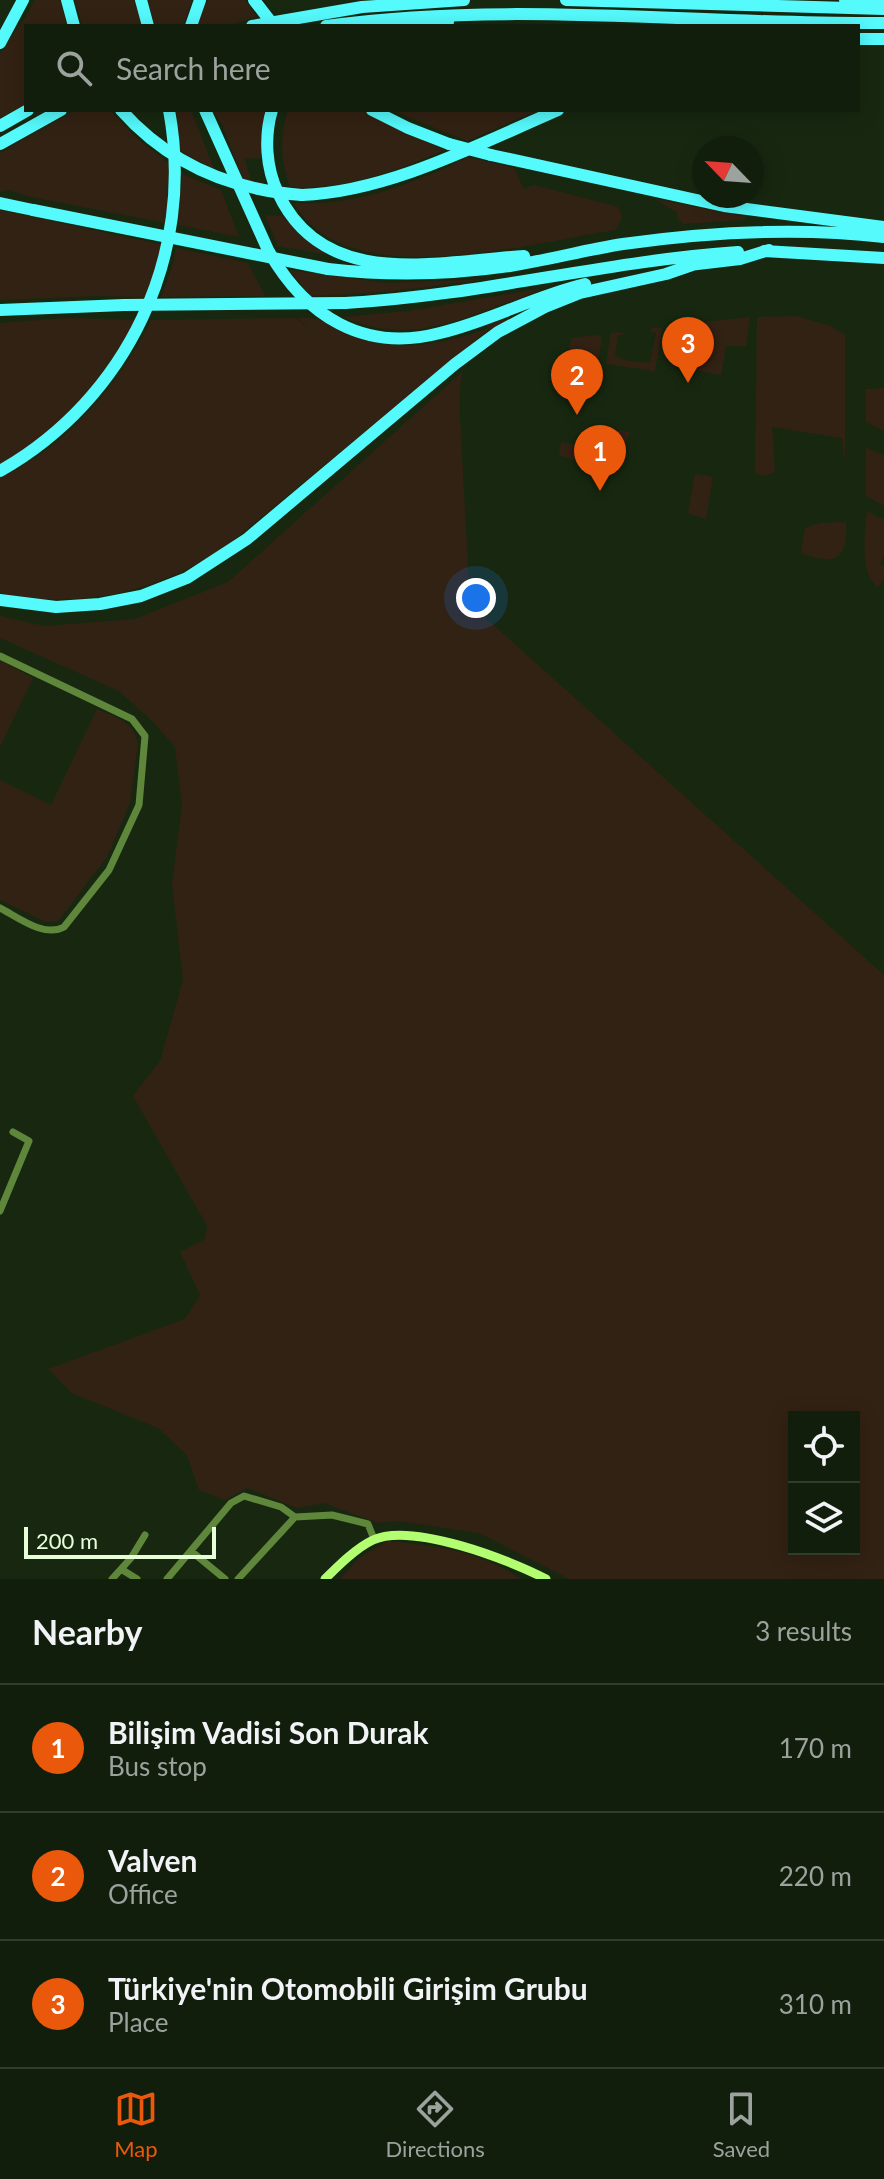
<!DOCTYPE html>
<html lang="en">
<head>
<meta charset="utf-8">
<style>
	:root { --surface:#121e0c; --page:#1f2b1a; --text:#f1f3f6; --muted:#9ca29d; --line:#313c2d; --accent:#ea580c }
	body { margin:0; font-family:Lato,sans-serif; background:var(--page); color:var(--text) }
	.controls { position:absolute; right:24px; bottom:24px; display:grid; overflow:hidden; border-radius:0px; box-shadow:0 4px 20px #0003 }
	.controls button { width:72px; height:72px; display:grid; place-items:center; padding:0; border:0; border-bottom:2px solid var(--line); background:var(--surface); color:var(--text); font:40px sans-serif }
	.compass { position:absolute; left:692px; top:136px; width:72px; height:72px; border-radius:50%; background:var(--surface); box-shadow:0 4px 20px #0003; rotate:295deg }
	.scale { position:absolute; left:24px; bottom:20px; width:192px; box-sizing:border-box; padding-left:8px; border:4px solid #e7ffd8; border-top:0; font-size:22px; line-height:28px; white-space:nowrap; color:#e7ffd8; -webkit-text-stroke:6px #182810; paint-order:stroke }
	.you { position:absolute; left:476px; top:598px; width:28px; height:28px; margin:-20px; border:6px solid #fff; border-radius:50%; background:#1a73e8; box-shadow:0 0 0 12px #1a73e833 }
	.badge { display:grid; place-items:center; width:52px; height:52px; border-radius:50%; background:var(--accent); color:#fff; font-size:26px; font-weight:700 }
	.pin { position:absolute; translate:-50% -66px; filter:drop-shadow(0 2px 4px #0008) }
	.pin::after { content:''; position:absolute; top:42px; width:28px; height:24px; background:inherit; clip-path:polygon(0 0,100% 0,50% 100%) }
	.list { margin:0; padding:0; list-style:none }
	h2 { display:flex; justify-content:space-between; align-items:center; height:104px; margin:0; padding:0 32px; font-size:34px }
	h2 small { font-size:26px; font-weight:400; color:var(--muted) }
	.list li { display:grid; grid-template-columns:52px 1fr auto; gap:24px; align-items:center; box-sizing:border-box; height:128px; padding:0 32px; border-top:2px solid var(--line) }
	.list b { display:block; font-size:30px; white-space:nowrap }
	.list p { margin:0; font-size:26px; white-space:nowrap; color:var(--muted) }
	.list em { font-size:26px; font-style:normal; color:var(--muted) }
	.icon { flex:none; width:44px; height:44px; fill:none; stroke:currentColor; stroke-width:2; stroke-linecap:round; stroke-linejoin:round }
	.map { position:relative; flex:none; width:884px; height:1579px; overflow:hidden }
	.search { position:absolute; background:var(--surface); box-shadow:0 4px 20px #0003; left:24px; right:24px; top:24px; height:88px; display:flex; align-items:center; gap:20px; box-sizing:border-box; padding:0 28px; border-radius:0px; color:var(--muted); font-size:30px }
	.sheet { height:488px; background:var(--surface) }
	nav { display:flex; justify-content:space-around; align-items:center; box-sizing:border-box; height:112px; border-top:2px solid var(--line); background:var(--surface); font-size:22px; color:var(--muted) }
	nav a { display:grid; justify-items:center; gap:4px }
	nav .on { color:var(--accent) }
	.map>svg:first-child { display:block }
	.green { fill:#322213; fill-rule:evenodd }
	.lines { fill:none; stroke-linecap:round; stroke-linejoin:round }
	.minor { stroke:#5f873c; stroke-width:7 }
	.secondary { stroke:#b3fd70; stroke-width:9 }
	.motorway { stroke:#55fafd; stroke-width:12 }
	.motorway-bridge { stroke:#55fafd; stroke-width:12 }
</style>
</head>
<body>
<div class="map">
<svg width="884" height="1579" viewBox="0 0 884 1579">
	<rect width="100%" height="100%" fill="#182810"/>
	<path class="green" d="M 35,0 L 60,0 L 67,26 L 26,26 L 26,104 L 0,118 L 0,53 L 25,18 Z
		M 75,0 L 136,0 L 143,26 L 82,26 Z
		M 147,0 L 192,0 L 183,26 L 155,26 Z
		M 209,0 L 245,0 L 257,17 L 225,26 L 197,26 L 205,3 L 207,4 Z
		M 75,110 L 110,110 L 136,138 L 169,163 L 166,223 L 26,196 L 10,190 L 0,192 L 0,153 Z
		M 176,110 L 191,110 L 214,169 L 181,152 Z
		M 212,110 L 266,110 L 261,158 L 245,159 L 251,181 L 243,180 L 222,124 Z
		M 288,110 L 360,110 L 444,150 C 395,172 343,190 290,187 C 281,161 279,137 288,110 Z
		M 391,110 L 539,110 L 467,141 Z
		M 468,157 L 514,168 L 524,189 L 534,185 L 618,207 C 624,216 622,222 615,230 C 531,243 345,296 294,203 C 355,207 414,183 468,157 Z
		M 182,174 L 221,190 L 239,237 L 178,225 Z
		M 655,199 L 747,217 L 744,220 L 683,224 L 676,217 L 679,214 Z
		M 0,210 L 163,245 L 147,297 L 99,296 L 0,300 Z
		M 265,215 L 283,216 L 310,243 L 329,255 L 278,246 Z
		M 175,248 L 248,263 L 265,296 L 161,297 L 174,261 Z
		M 289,270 L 386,283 L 490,279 L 384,292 L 310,296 Z
		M 542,288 C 529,296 510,301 495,307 C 440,328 400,341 343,317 L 409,311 Z
		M 513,316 L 494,328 L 489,329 L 223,549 C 156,592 79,610 0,593 L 0,478 C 68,445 117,387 151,320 L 296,318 L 316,336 L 298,318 C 331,317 328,325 356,336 C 397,354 449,343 488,328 L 487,325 Z
		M 796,316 L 831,326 L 845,335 L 845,463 L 842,438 L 772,427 L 775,472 L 763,476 L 755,473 L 757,317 Z
		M 750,317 L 746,346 L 726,346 L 721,375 L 671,365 L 677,328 L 680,325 Z
		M 66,318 L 137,320 L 109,368 L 54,429 L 0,466 L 0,323 Z
		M 659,327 L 662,330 L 655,371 L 606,364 L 611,333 L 623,332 L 622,335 L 618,335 L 615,356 C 630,362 635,363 650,362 L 656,333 L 651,332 L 652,328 Z
		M 598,335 L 602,339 L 596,372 L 573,368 L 568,390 L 564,389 L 571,338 Z
		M 462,372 L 459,398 L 470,604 L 884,975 L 884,1579 L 569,1579 L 479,1533 L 398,1521 L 378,1523 L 324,1503 L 297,1508 L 247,1488 L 225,1500 L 199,1490 L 187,1455 L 158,1428 L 71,1393 L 48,1369 L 185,1319 L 200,1295 L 180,1252 L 205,1239 L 207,1226 L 133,1096 L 160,1061 L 183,980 L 172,884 L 182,806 L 175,747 L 153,722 L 119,691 L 0,638 L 0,616 L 44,626 L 135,619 L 228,582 ZM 854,1417 L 854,1549 L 794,1549 L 794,1417 Z
		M 884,388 L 884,431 L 866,422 L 866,389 Z
		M 605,428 L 630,432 L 616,474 L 559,455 L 561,442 L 601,449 Z
		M 866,447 L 884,456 L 884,506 L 866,496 Z
		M 695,474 L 713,477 L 706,519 L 688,513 Z
		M 867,511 L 884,520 L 884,556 L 880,564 L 884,566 L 884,578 L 878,587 C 859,574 865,532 867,511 Z
		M 846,522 C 847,560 837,566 801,553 L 805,528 L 820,523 Z
		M 0,661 L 33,678 L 0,747 Z
		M 97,709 C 117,718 132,720 138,743 L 130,803 L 107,857 L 58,921 L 46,922 L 0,900 L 0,780 L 51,805 Z
		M 387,1541 C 437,1546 478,1550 521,1579 L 340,1579 L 359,1558 Z"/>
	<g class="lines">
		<path class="minor" d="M 0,656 L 132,719 L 145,736 L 139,805 L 109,870 L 64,927 C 44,938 18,917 0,908
			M 0,1211 L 29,1141 L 13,1132
			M 191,1551 L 225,1579
			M 121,1569 L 137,1579
			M 112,1579 L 131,1558 L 145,1535
			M 167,1579 L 231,1503 L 244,1496 L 281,1507 L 295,1517
			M 238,1579 L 295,1517 L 332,1515 L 368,1524 L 374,1539"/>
		<path class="secondary" d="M 325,1579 C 338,1566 356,1548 373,1540 C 412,1522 510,1560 546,1579"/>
		<path class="motorway" d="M 67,0 L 74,26
			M 141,0 L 148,26
			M 566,0 L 884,9
			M 845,0 L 881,2
			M 191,26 L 200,0
			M 252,26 L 362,7 L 464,0
			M 326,26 C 511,0 699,25 884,23
			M 408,26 L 448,22
			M 858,39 L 884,39
			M 0,43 L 23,0
			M 205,110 L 268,250 C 305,316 364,353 440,333 C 490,321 535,296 585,284
			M 272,110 C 264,137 266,168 278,193 C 324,292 439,261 524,256
			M 372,110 L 408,128 L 449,144
			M 0,126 L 28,110
			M 0,144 L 61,110
			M 491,155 L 724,206 L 884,227
			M 302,195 C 388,192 479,144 558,110
			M 0,203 L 33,210
			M 764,251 L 884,258
			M 689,265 L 740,259 L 769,250
			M 328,269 C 389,276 448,275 510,266 C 548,260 585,250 623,244 C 709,232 797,227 884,237
			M 345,303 C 477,296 605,261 738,252
			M 0,310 L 124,305
			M 0,471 C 127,399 196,255 169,110
			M 0,600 L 56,607 L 100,604 L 141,596 L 187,578 L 247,539 L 455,364 L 498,332 L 545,307 L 580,293 L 666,274 L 695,264"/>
		<path class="motorway-bridge" d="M 254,0 L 274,26
			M 121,110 C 169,164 231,190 302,195
			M 449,144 L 491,155
			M 33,210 L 328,269
			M 124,305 L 345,303"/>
	</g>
</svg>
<div class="controls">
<button><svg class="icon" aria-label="locate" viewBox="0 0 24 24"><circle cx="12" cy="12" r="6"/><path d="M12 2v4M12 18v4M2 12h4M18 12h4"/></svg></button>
<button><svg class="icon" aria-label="layers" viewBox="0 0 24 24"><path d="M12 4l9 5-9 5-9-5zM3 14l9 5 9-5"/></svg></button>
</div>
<svg class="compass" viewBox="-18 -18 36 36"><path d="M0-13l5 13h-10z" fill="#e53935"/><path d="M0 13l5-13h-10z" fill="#9ca29d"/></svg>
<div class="scale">200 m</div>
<div class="you"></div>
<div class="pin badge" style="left:600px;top:491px">1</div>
<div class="pin badge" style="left:577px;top:415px">2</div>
<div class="pin badge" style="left:688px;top:383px">3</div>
<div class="search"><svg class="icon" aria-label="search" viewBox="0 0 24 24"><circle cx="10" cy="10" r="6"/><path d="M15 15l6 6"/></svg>Search here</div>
</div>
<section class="sheet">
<h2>Nearby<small>3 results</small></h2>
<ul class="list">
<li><span class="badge">1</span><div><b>Bilişim Vadisi Son Durak</b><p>Bus stop</p></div><em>170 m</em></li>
<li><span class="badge">2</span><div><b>Valven</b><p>Office</p></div><em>220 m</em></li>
<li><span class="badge">3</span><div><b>Türkiye'nin Otomobili Girişim Grubu</b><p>Place</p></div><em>310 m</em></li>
</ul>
</section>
<nav>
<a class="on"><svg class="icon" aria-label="map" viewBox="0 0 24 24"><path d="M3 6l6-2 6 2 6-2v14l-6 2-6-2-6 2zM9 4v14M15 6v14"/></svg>Map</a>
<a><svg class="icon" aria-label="directions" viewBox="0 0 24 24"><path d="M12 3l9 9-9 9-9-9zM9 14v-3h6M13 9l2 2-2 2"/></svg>Directions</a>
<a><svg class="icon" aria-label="saved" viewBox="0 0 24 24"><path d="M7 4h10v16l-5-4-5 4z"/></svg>Saved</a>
</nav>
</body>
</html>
